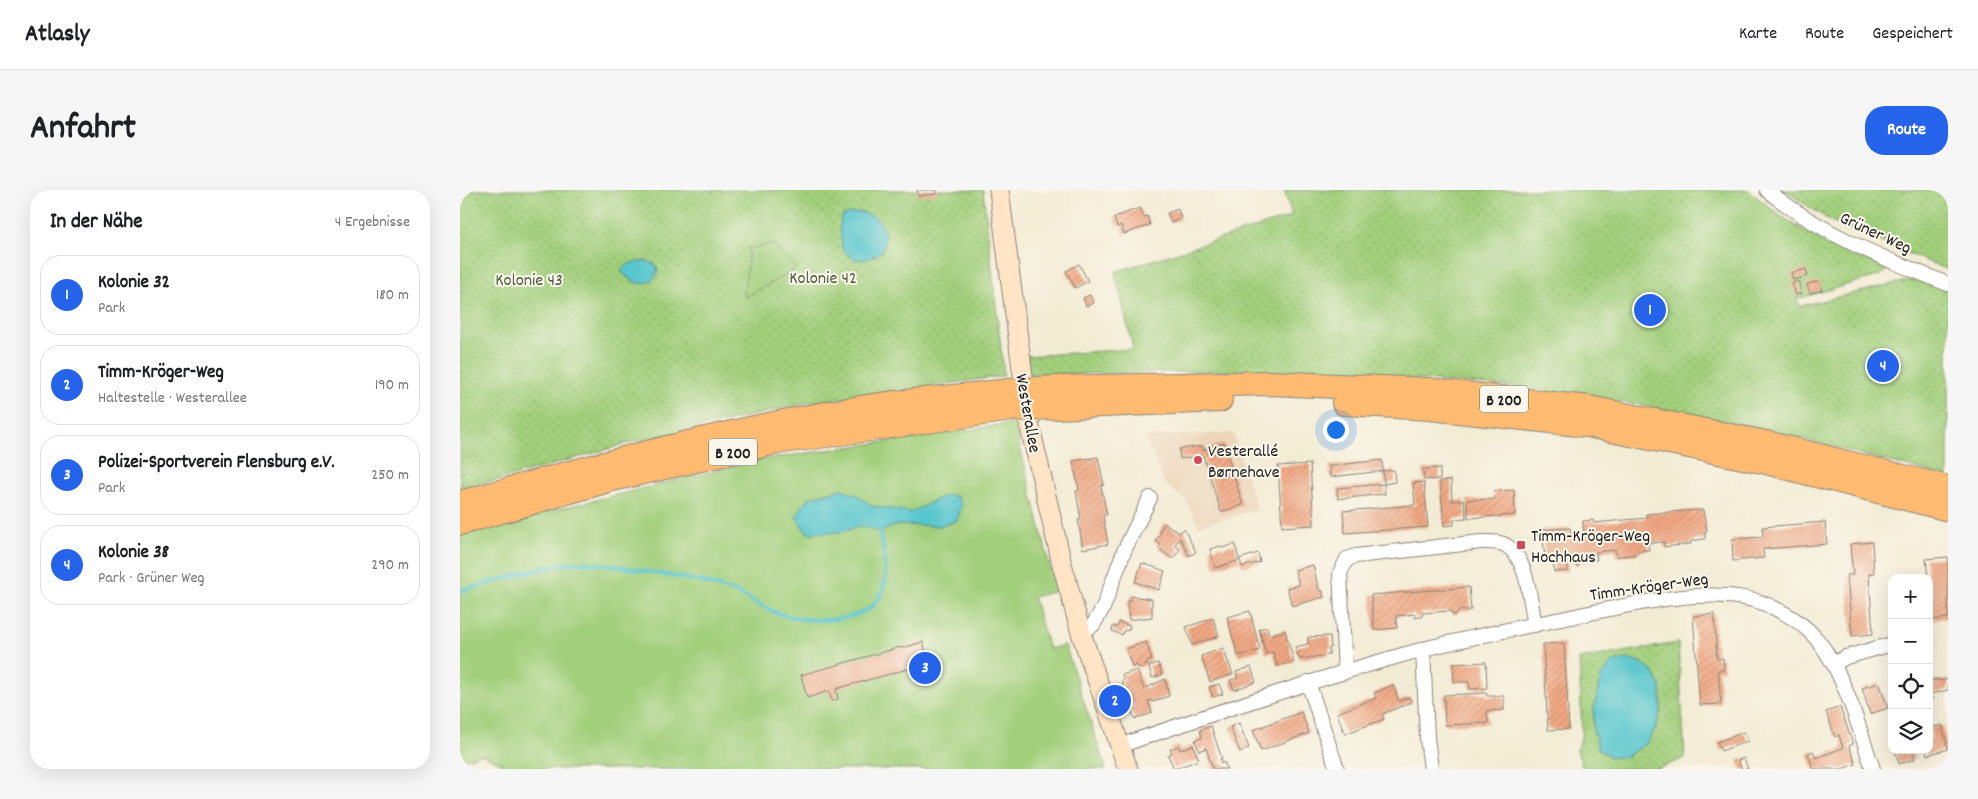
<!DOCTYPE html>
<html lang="de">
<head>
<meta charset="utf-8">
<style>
	:root { --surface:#fff; --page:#f6f6f6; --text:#202124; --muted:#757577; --line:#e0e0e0; --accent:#2563eb }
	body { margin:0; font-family:Dekko,sans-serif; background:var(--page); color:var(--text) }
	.controls { position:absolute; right:15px; bottom:15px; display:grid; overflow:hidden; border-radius:10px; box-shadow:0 5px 20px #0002 }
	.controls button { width:45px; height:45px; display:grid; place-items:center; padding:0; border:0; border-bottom:1px solid var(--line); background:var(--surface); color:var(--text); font:25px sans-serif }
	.you { position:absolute; left:875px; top:239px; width:18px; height:18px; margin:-12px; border:4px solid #fff; border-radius:50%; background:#1a73e8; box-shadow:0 0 0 8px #1a73e833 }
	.badge { display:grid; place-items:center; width:32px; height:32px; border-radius:50%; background:var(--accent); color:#fff; font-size:16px; font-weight:700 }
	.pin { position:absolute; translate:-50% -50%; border:2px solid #fff; box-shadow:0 1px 5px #0006 }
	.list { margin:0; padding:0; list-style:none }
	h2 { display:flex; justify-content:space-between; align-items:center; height:65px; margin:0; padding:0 20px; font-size:21px }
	h2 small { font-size:16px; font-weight:400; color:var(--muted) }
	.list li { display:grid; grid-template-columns:32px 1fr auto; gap:15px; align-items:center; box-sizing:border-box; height:80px; margin:0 10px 10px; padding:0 10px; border:1px solid var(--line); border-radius:20px }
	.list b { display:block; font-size:19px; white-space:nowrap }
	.list p { margin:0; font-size:16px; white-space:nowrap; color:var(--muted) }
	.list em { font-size:16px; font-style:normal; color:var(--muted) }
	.icon { flex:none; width:28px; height:28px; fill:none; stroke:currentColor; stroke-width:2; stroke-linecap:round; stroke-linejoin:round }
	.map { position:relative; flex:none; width:1488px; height:579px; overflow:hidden; border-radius:20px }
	header { display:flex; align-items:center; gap:30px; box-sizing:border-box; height:70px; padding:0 25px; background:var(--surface); border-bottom:1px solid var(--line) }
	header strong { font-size:24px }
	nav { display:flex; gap:28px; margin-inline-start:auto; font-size:18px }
	.intro { display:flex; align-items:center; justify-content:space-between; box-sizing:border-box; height:120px; padding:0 30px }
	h1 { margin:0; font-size:35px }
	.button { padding:12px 22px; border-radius:20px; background:var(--accent); color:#fff; font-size:18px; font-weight:700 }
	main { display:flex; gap:30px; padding:0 30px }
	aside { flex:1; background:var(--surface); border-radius:20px; box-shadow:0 5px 20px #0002 }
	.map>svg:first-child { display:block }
	.built { fill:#ecd7ba }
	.grass { fill:url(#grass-dots); stroke:#5f764c; fill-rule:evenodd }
	.park { fill:#a2cf7c; stroke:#5f764c }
	.water { fill:#59c6cd; stroke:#3a7174 }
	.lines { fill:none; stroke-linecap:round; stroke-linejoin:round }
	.stream { stroke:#59c6cd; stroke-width:4 }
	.building { fill:url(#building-hatch) }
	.street-casing { stroke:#888478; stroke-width:16 }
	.secondary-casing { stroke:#888478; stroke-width:21 }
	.highway-casing { stroke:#888478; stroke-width:26 }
	.street { stroke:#fff; stroke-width:14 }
	.secondary { stroke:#ffe4c6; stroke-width:19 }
	.highway { stroke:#ffbb71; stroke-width:24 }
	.highway-bridge-casing { stroke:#888478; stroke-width:26; stroke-linecap:butt }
	.highway-bridge { stroke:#ffbb71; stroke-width:24 }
	.poi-dot { fill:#d1495b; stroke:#fbf7ec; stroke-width:2 }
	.labels { text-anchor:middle; stroke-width:4; stroke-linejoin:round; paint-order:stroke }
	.shield { fill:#fbf7ec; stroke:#5f5e5a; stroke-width:1 }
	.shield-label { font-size:16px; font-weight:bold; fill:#1c1c1c }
	.street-label { font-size:18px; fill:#1c1c1c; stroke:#fbf7ec }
	.park-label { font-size:18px; fill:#4b5b3e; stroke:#fbf7ec }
	.poi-label { font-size:18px; fill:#1c1c1c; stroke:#fbf7ec; text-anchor:start }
</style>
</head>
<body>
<header>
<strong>Atlasly</strong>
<nav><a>Karte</a><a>Route</a><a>Gespeichert</a></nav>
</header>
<div class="intro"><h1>Anfahrt</h1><a class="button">Route</a></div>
<main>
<aside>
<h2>In der Nähe<small>4 Ergebnisse</small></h2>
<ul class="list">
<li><span class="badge">1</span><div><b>Kolonie 32</b><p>Park</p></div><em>180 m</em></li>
<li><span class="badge">2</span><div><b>Timm-Kröger-Weg</b><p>Haltestelle · Westerallee</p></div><em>190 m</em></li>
<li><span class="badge">3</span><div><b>Polizei-Sportverein Flensburg e.V.</b><p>Park</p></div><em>250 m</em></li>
<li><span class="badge">4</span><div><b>Kolonie 38</b><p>Park · Grüner Weg</p></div><em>290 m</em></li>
</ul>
</aside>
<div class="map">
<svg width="1488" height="579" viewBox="0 0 1488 579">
	<defs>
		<pattern id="grass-dots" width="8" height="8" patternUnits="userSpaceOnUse" patternTransform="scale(1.25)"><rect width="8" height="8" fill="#a2cf7c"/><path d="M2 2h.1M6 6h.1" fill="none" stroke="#8bb16b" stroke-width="1.8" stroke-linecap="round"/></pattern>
		<pattern id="building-hatch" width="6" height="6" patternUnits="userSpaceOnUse" patternTransform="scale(1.25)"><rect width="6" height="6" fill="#f1a883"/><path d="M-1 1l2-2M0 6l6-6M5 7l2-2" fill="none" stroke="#ce9071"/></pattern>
	</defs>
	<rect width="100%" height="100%" fill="#fbf7ec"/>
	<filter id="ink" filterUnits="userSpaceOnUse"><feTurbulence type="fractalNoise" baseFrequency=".02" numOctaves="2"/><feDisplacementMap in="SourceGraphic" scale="10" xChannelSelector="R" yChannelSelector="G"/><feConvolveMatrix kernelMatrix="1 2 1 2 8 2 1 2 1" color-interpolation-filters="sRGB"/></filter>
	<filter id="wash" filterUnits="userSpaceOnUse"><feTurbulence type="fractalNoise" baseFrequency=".0096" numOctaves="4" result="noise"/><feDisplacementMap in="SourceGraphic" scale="20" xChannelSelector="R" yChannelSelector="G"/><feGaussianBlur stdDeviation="1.12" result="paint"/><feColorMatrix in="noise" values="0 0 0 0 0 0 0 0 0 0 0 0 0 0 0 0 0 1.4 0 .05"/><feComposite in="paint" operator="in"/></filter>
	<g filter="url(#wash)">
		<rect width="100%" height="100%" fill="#f3ecd5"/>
		<path class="built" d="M 773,243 L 797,319 L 739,336 L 726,311 L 704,293 L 685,247 Z"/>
		<path class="grass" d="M 0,0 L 523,0 L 544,186 L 348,213 L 169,253 L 39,290 L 0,297 Z
			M 824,0 L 1288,0 L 1322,27 L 1365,53 L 1428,79 L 1421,85 L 1337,109 L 1340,116 L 1450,90 L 1466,91 L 1488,100 L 1488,287 L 1296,237 L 1168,213 L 1052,197 L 904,185 L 761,181 L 569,185 L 566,166 L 673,159 L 655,82 L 832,26 Z
			M 1324,0 L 1488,0 L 1488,80 L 1369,30 Z
			M 1218,453 L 1225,568 L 1197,579 L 1123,579 L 1117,561 L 1122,544 L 1119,469 ZM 1140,489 L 1201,521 L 1195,539 L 1186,554 L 1165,567 L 1133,539 L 1134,518 Z"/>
		<path class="park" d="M 313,55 L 336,79 L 284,108 L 289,58 Z
			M 554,233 L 596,401 L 573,407 L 589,459 L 605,455 L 646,579 L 43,579 L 41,573 L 21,564 L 0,571 L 0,343 L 299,270 Z"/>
		<path class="water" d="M 401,22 C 421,26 431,43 421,62 C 404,72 396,74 382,59 C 382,45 377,41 382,26 L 390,23 Z
			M 187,71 L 195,74 L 198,80 C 195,91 187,95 176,93 L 162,83 L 162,80 C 168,72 178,71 187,71 Z
			M 382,299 L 399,306 L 412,316 L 451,322 L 486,305 L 496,306 L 502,315 L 497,331 L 482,336 L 438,335 L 420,342 L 402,336 L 382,342 L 347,343 L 336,327 L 348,308 Z
			M 1165,469 L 1181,472 L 1194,483 L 1201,497 L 1201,521 L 1195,539 L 1186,554 L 1165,567 L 1151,567 L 1139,560 L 1133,539 L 1134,518 L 1140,489 L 1151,473 Z"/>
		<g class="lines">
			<path class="stream" d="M 0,401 C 37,392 93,371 130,373 C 154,374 177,380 201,384 C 217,387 234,389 249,394 C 258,396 267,399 275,402 C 291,409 306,420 323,425 C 351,433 409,435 422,402 C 430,383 423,360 420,342"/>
		</g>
		<g id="blocks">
			<path class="building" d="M 457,0 L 477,0 L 477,4 L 458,6 Z
				M 680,18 L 684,27 L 687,26 L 690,35 L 664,44 L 661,35 L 657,37 L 654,27 Z
				M 718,19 L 721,29 L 711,33 L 707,23 Z
				M 619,74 L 628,91 L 615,98 L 606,81 Z
				M 1346,79 L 1348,86 L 1333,90 L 1331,83 Z
				M 1338,91 L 1342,103 L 1336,105 L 1332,93 Z
				M 1359,91 L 1362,100 L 1350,103 L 1347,94 Z
				M 630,105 L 634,113 L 626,116 L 623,108 Z
				M 764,253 L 783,315 L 761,322 L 743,265 L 720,269 L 719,259 L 743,256 L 743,260 Z
				M 638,267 L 644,295 L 641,296 L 647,325 L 643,325 L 648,354 L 623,359 L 618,330 L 621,330 L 616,301 L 619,300 L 613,271 Z
				M 922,270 L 923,281 L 870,287 L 869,276 Z
				M 850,274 L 854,335 L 822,337 L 818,276 Z
				M 980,278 L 980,289 L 964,290 L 963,279 Z
				M 934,280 L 935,292 L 924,294 L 923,281 Z
				M 991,290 L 992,311 L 1004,310 L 1006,328 L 994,329 L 994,335 L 984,336 L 980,291 Z
				M 964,292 L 968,337 L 885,343 L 883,321 L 955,315 L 953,293 Z
				M 924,294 L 925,304 L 878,309 L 877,298 Z
				M 1054,300 L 1055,325 L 1008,328 L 1007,310 L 1035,309 L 1034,301 Z
				M 1235,320 L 1243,320 L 1247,341 L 1245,341 L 1245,349 L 1231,351 L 1231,354 L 1204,357 L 1204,352 L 1188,353 L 1189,360 L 1178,361 L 1178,364 L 1161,366 L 1157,367 L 1156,361 L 1154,360 L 1136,362 L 1137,370 L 1119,371 L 1119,376 L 1116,376 L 1115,372 L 1108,372 L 1108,381 L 1094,382 L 1093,367 L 1085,367 L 1083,350 L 1080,350 L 1079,340 L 1110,338 L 1111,345 L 1124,344 L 1123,331 L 1133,330 L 1134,333 L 1186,328 L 1186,324 Z
				M 1365,332 L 1367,354 L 1303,359 L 1304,368 L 1273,371 L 1272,349 L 1303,347 L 1302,337 Z
				M 705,333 L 719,343 L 724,339 L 736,362 L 729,366 L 720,348 L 715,355 L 720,359 L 713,369 L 698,358 L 701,355 L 695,351 L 701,343 L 699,342 Z
				M 1412,352 L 1414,383 L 1409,384 L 1413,444 L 1392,446 L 1387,385 L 1393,385 L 1390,354 Z
				M 775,354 L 779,369 L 798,363 L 800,372 L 782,377 L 780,370 L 755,378 L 750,359 L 761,356 L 762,358 Z
				M 1488,367 L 1488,428 L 1471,430 L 1469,388 L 1468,388 L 1466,369 Z
				M 682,373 L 705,381 L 699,400 L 675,392 Z
				M 853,375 L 859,400 L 862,400 L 864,407 L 832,416 L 827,398 L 839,395 L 835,380 Z
				M 1009,397 L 1011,420 L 998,421 L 998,424 L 992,425 L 991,421 L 962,423 L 962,427 L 959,427 L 955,428 L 955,424 L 936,426 L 937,438 L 914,440 L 911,405 Z
				M 671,406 L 692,409 L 692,427 L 669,430 L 667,411 L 670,411 Z
				M 790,421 L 800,460 L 778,466 L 767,427 Z
				M 1254,424 L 1257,469 L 1263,468 L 1264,480 L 1258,480 L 1261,514 L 1240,515 L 1233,426 Z
				M 753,428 L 759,446 L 732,455 L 726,437 Z
				M 659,432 L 670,436 L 668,441 L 664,440 L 662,445 L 652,441 L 653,436 L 657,437 Z
				M 807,437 L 809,445 L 825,440 L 834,472 L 817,476 L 813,462 L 806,464 L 799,439 Z
				M 870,446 L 871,458 L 869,458 L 869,465 L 839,469 L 835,457 L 848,454 L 848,447 Z
				M 463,452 L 469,473 L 376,499 L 378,509 L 372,511 L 369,501 L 347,508 L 341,485 L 441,457 L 442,458 Z
				M 686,452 L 692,470 L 686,472 L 687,475 L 678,478 L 677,475 L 672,477 L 666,459 Z
				M 1104,453 L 1109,539 L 1088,540 L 1083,454 Z
				M 763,458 L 773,484 L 750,492 L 741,466 Z
				M 1026,472 L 1027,498 L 1010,499 L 1009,492 L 994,492 L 993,474 Z
				M 698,473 L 702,485 L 692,488 L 689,476 Z
				M 791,477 L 796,492 L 774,500 L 770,490 L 778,488 L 776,482 Z
				M 677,480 L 684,499 L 705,489 L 709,506 L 693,512 L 692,510 L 688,511 L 692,523 L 675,529 L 671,520 L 674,519 L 667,499 L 664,500 L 662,491 L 664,490 L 662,485 Z
				M 1479,489 L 1479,491 L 1488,489 L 1488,500 L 1471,504 L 1473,511 L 1469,512 L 1469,491 Z
				M 1419,493 L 1428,518 L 1410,524 L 1402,498 Z
				M 759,494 L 763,504 L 753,507 L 749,497 Z
				M 933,495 L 939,511 L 949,507 L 952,512 L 922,524 L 924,529 L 885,544 L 877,523 L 916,508 L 914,503 Z
				M 1026,503 L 1027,506 L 1044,506 L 1044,520 L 1027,521 L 1028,533 L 985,535 L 984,505 Z
				M 1380,517 L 1393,554 L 1389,556 L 1396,574 L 1381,579 L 1353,579 L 1348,563 L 1353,561 L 1356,568 L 1383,558 L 1379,545 L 1375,547 L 1366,522 Z
				M 841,522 L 849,543 L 801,561 L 793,540 Z
				M 779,533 L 789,558 L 780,562 L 770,537 Z
				M 1482,535 L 1488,559 L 1467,565 L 1466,560 L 1469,560 L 1469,549 L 1472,548 L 1469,538 Z
				M 751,536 L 762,569 L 760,569 L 761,574 L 764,572 L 767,579 L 753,579 L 746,558 L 739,561 L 735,550 L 742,548 L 740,540 Z
				M 1284,542 L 1288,551 L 1261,561 L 1257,552 Z
				M 733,555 L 739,570 L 714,579 L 708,565 L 712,563 L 710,559 L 719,556 L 720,560 Z
				M 1435,560 L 1452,560 L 1455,569 L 1439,574 Z
				M 1284,568 L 1288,579 L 1281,579 L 1278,570 Z"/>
		</g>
	</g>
	<g filter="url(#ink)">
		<use href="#blocks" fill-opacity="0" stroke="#888478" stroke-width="1"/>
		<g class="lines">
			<defs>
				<path id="street" d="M 1307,0 C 1359,43 1425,69 1488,94
					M 621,443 L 633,435 L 643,418 L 664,361 L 690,308
					M 963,459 L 967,548 L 971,579
					M 1374,474 L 1386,467 L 1432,454
					M 885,482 L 880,383 L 887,369 L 896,366 L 1021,352 C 1030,352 1040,351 1047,356 C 1068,369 1070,412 1075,435
					M 848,492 L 877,579
					M 659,556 C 760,521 861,487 964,459 C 1011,447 1058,438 1106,428 C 1161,417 1261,390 1312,417 C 1325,423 1339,431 1349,441 C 1382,472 1398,536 1413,579
					M 1487,579 L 1488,579"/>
				<path id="secondary" d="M 539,0 L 569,233 L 602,374 L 621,443 L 668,579"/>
				<path id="highway" d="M 592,198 L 810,193 L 968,200 L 1129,218 L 1306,253 L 1488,298
					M 884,213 L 970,218 L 1127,235 L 1302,271 L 1488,319
					M 595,217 L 760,210
					M 0,313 C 134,276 268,239 406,217 C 453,210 501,207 549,201
					M 0,333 L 152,289 L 316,252 L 552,219"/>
			</defs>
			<use href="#street" class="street-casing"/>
			<use href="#secondary" class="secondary-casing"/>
			<use href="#highway" class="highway-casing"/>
			<use href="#street" class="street"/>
			<use href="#secondary" class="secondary"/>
			<use href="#highway" class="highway"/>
			<defs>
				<path id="highway-bridge" d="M 549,201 L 592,198
					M 552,219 L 595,217"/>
			</defs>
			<use href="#highway-bridge" class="highway-bridge-casing"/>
			<use href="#highway-bridge" class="highway-bridge"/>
		</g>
	</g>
	<g class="poi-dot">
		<circle cx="738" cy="270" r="5"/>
		<rect x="1056" y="350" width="10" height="10" rx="2.5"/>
	</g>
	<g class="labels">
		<g class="shield">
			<rect x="1020" y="195.5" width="48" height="27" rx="4"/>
			<rect x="249" y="248.5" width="48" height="27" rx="4"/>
		</g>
		<g class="shield-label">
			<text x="1044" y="215">B 200</text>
			<text x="273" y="268">B 200</text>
		</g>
		<g class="street-label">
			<text transform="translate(1416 42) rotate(25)" y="6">Grüner Weg</text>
			<text transform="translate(569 223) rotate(80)" y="6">Westerallee</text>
			<text transform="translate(1189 396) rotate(-8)" y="6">Timm-Kröger-Weg</text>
		</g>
		<g class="park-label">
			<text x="363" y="93">Kolonie 42</text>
			<text x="69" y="95">Kolonie 43</text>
		</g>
		<g class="poi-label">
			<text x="748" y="266">Vesterallé<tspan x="748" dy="21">Børnehave</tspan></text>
			<text x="1071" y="351">Timm-Kröger-Weg<tspan x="1071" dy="21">Hochhaus</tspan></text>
		</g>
	</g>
</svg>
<div class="controls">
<button>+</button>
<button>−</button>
<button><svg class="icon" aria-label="locate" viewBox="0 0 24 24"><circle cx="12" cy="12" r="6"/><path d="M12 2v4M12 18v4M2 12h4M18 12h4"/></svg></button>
<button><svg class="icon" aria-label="layers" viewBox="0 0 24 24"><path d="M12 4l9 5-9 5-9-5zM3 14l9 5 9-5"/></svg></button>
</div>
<div class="you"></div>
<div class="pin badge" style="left:1190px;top:120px">1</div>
<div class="pin badge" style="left:655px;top:511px">2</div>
<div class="pin badge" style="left:465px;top:478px">3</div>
<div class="pin badge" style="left:1423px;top:176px">4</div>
</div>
</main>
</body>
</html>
